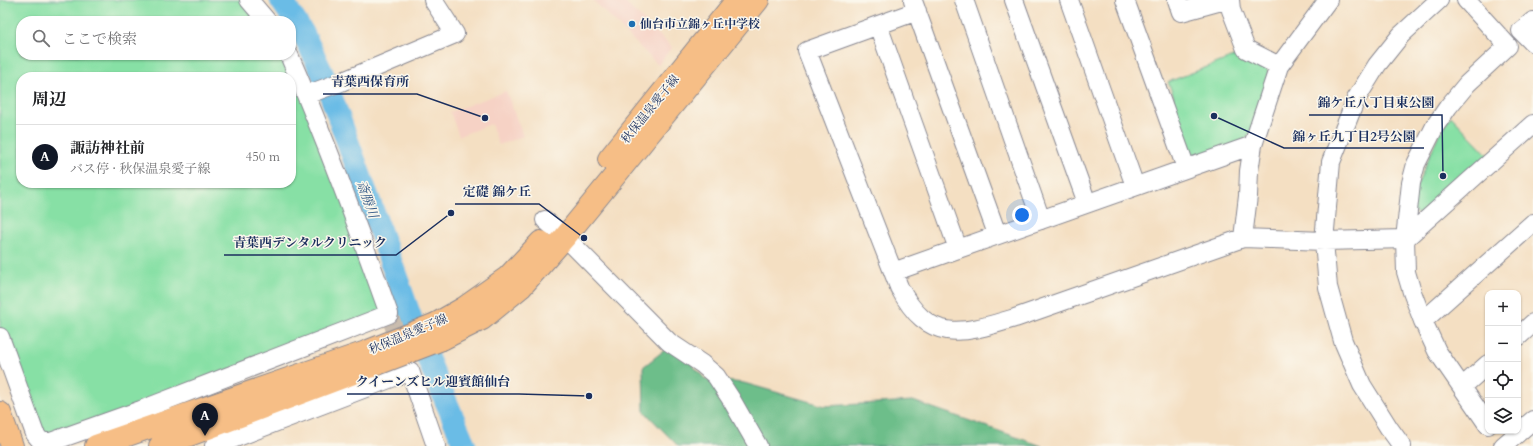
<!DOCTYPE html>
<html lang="ja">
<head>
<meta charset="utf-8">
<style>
	:root { --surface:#fff; --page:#f6f6f6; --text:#202124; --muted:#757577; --line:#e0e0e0; --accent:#111827 }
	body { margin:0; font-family:Cardo,"Noto Serif JP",serif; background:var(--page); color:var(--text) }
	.controls { position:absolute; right:12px; bottom:12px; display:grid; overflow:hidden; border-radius:8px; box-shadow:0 1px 3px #0004 }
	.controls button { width:36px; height:36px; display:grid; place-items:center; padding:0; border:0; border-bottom:1px solid var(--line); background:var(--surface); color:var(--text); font:20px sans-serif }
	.you { position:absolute; left:1022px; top:215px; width:14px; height:14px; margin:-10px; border:3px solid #fff; border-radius:50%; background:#1a73e8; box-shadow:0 0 0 6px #1a73e833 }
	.badge { display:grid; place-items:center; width:26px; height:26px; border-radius:50%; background:var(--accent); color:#fff; font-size:13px; font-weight:700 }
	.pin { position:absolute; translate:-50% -33px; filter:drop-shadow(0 1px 2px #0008) }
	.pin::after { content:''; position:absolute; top:21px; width:14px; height:12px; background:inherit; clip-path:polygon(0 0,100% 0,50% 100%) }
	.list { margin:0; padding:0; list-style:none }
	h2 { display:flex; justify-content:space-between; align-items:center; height:52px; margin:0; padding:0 16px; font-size:17px }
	h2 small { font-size:13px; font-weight:400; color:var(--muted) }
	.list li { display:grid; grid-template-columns:26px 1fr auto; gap:12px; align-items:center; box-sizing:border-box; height:64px; padding:0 16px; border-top:1px solid var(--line) }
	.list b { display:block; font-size:15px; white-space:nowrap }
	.list p { margin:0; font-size:13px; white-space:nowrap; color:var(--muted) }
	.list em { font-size:13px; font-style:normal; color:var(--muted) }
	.icon { flex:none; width:22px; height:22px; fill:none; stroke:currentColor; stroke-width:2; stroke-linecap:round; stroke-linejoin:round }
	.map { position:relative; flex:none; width:1533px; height:446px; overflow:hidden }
	.search { position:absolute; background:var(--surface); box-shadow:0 1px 3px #0004; left:16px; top:16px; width:280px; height:44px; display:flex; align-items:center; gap:10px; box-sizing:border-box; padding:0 14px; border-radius:16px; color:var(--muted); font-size:15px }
	.panel { position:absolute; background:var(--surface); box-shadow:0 1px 3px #0004; left:16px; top:72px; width:280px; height:116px; border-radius:16px }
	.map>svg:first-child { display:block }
	.built { fill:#f6d2c5 }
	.green { fill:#87e0a5; stroke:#518882; fill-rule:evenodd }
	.forest { fill:#6dbe8a; stroke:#447674 }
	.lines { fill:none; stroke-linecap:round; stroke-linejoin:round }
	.river { stroke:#6bbce6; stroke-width:23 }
	.minor-tunnel { stroke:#c9bcae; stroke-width:18; stroke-dasharray:18 9; stroke-linecap:butt }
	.minor-casing { stroke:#888790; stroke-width:20 }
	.major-casing { stroke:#888790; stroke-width:24 }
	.highway-casing { stroke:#888790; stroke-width:24 }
	.minor { stroke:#fff; stroke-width:18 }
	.major { stroke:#f6be86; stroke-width:22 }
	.highway { stroke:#f6be86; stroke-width:22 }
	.major-bridge-casing { stroke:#888790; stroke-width:24; stroke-linecap:butt }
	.major-bridge { stroke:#f6be86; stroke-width:22 }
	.poi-dot { fill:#1f6fb2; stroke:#fbf7ec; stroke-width:1.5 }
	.labels { text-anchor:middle; stroke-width:3; stroke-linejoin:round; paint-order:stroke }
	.poi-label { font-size:12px; font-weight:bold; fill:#1b2f5e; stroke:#fbf7ec; text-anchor:start }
	.street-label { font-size:12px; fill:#1b2f5e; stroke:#fbf7ec }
	.water-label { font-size:13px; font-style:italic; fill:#335987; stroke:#fbf7ec }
	.leader { fill:none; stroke:#1b2f5e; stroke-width:1.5 }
	.callout-dot { fill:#1b2f5e; stroke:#fbf7ec; stroke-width:1.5 }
	.callout-label { font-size:13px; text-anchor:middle; font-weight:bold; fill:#1b2f5e; stroke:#fbf7ec; stroke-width:3; stroke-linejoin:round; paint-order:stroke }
</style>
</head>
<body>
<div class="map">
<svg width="1533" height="446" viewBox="0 0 1533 446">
	<rect width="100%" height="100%" fill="#fbf7ec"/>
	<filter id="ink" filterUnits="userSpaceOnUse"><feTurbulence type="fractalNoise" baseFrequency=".025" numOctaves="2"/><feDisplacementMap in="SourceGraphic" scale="8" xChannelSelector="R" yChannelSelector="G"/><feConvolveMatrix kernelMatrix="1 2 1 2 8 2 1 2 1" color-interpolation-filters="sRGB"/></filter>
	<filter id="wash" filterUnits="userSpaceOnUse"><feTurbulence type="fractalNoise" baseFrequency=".012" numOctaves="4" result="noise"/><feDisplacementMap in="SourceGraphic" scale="16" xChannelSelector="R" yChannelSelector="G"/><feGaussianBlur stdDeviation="0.9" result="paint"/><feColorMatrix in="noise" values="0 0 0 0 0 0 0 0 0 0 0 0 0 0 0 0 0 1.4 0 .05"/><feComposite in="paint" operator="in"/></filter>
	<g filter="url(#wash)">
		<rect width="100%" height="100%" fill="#f4dfc2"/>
		<path class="built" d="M 593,0 L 622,0 L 672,47 L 658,65 Z
			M 506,91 L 523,136 L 499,145 L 491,124 L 459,136 L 450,112 Z"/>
		<path class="green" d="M 0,0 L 257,0 L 272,21 L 21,21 L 21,55 L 291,55 L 389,314 L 48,443 L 0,337 ZM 21,77 L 291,77 L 291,183 L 21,183 Z
			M 1241,54 L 1267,69 L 1270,79 L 1252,131 L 1244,142 L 1192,158 L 1165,101 L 1174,97 L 1168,82 Z
			M 1451,116 L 1488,155 L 1422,216 L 1413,211 L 1416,188 L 1438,136 Z"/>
		<path class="forest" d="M 667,348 L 681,352 L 705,379 L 744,383 L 825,406 L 913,401 L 1042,446 L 678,446 L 644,411 L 643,367 Z"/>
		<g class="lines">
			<path class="river" d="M 281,0 L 303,33 L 324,77 L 369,200 L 413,324 L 465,446"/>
		</g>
	</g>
	<g filter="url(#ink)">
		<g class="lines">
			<path class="minor-tunnel" d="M 389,314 L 403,351"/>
			<defs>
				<path id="minor" d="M 249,0 L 267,21
					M 964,0 L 1041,220
					M 1014,0 L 1087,203
					M 1069,0 L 1135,186
					M 1125,0 L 1186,168
					M 1177,0 L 1181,12 L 1225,0
					M 1230,0 L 1231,10 L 1246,49 L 1279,66
					M 1466,0 L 1508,46 L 1467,84 L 1448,107 L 1435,126 L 1416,164 L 1411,183 L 1405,239 L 1406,272 L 1412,292 L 1423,321 L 1437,351 L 1488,425
					M 913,1 L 997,234
					M 917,11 L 807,51 L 899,287 C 929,345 962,334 1015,318 L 1243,238 L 1324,241 L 1405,239 L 1533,124
					M 1533,21 L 1521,31 L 1533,43
					M 878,25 L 958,249
					M 306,95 L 341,82 L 455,34 L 433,0
					M 545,220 L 565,237 L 669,342 L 702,364 L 716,376 L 731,399 L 758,446
					M 1243,238 L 1248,196 L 1249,171 L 1253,145 L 1279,66 L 1328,0
					M 893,272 L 1253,145
					M 1423,321 L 1533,223
					M 0,337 L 35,434 L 40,440 L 48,443 L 141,410 L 389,314 C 358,227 326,140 289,55
					M 1518,337 L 1533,323
					M 1462,387 L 1488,364
					M 214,446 L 410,371 L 436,446
					M 1402,446 L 1389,428 L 1362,385 L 1343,341 L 1328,287 L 1324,241 L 1331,162 L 1356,99 L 1377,65 L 1401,35 L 1439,0
					M 1503,446 L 1533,420"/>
				<path id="major" d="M 609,159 L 737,0
					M 436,324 L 464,308 L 508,277 L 541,242
					M 442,339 L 482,319 L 521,287 L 565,237 L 758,0
					M 96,446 L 366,352
					M 160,446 L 372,366"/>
				<path id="highway" d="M 0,413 L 12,446"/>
			</defs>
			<use href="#minor" class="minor-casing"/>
			<use href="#major" class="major-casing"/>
			<use href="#highway" class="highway-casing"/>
			<use href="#minor" class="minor"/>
			<use href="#major" class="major"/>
			<use href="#highway" class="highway"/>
			<defs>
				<path id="major-bridge" d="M 366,352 L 436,324
					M 372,366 L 442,339"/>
			</defs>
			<use href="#major-bridge" class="major-bridge-casing"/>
			<use href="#major-bridge" class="major-bridge"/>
		</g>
	</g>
	<circle class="poi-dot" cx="632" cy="24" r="4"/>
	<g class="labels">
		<g class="poi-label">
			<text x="640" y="28">仙台市立錦ヶ丘中学校</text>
		</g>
		<g class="street-label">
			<text transform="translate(650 109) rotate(-51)" y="4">秋保温泉愛子線</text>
			<text transform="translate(408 334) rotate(-23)" y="4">秋保温泉愛子線</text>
		</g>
		<g class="water-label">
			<text transform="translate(368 199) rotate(70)" y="5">斎勝川</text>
		</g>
	</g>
	<path class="leader" d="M485 118L417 94H323M1443 176L1442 115H1309M1214 116L1284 148H1424M584 238L539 204H455M451 213L396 255H224M589 396L519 394H347"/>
	<g class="callout-dot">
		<circle cx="485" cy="118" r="4"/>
		<circle cx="1443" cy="176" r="4"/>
		<circle cx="1214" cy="116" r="4"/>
		<circle cx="584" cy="238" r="4"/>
		<circle cx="451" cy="213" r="4"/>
		<circle cx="589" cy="396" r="4"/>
	</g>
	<g class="callout-label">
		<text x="370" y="86">青葉西保育所</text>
		<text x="1376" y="107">錦ケ丘八丁目東公園</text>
		<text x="1354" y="141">錦ヶ丘九丁目2号公園</text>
		<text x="497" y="196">定礎 錦ケ丘</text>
		<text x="310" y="247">青葉西デンタルクリニック</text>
		<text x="433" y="386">クイーンズヒル迎賓館仙台</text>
	</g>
</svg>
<div class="controls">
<button>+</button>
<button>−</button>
<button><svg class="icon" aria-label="locate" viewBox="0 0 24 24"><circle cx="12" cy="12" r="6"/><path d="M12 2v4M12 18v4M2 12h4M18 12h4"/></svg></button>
<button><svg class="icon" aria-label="layers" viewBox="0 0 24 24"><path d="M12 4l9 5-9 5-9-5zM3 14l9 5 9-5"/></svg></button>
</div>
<div class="you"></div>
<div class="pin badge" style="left:205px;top:436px">A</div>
<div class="search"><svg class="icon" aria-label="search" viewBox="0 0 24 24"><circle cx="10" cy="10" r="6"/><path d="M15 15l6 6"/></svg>ここで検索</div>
<section class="panel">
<h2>周辺<small></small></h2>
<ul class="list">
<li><span class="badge">A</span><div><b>諏訪神社前</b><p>バス停 · 秋保温泉愛子線</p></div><em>450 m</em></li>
</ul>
</section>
</div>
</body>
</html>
